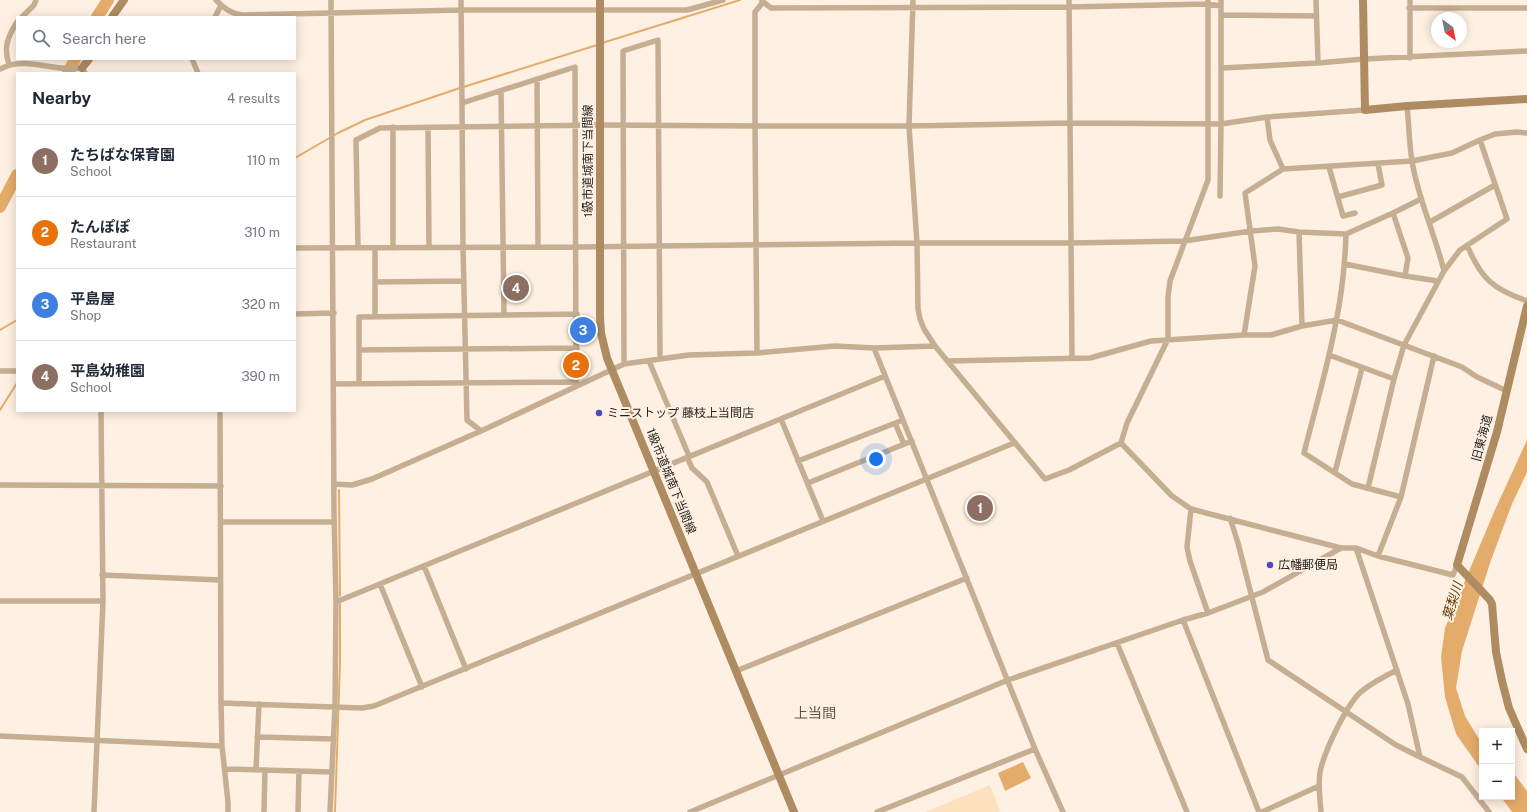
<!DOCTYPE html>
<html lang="en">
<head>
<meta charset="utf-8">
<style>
	:root { --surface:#fff; --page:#f6f6f7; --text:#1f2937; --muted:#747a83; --line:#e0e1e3; --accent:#5148bf }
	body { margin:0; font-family:"Public Sans","Noto Sans JP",sans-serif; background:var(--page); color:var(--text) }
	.controls { position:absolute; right:12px; bottom:12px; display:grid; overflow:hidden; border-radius:0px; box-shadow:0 2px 10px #0003 }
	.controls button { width:36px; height:36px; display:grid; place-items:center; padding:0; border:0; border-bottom:1px solid var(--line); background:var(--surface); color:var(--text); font:20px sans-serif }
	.compass { position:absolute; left:1431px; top:12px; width:36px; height:36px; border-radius:50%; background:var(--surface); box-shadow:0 2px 10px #0003; rotate:148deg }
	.you { position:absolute; left:876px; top:459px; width:14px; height:14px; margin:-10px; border:3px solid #fff; border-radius:50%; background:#1a73e8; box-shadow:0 0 0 6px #1a73e833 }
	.badge { display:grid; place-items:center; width:26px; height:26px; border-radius:50%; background:var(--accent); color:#fff; font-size:13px; font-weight:700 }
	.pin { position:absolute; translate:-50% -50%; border:2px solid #fff; box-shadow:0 1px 4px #0006 }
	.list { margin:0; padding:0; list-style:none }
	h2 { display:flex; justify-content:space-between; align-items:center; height:52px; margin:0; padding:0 16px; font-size:17px }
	h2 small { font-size:13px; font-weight:400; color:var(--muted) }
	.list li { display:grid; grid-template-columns:26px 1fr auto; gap:12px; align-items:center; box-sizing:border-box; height:72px; padding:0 16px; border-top:1px solid var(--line) }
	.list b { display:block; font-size:15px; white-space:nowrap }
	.list p { margin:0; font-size:13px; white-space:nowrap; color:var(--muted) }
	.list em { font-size:13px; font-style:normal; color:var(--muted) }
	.icon { flex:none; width:22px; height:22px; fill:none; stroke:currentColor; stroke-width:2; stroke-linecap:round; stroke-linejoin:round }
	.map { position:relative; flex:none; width:1527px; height:812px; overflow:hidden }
	.search { position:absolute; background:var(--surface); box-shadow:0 2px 10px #0003; left:16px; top:16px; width:280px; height:44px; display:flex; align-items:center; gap:10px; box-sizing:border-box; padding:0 14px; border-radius:0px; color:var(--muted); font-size:15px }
	.panel { position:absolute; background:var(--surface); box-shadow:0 2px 10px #0003; left:16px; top:72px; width:280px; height:340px; border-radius:0px }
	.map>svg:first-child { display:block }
	.green { fill:#fde0be }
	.water { fill:#e4ac6a }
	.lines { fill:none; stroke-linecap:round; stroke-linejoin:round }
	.stream { stroke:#e4ac6a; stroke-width:2 }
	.river { stroke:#e4ac6a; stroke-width:12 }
	.street { stroke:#c6ae92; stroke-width:5.5 }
	.secondary { stroke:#af8b61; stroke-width:8 }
	.poi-dot { fill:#5148bf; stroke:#fef1e3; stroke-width:1.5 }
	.labels { text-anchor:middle; stroke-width:4; stroke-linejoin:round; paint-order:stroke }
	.street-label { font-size:12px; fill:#2a2520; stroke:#fef1e3 }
	.poi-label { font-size:12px; fill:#2a2520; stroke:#fef1e3; text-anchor:start }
	.water-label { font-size:13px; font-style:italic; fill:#603c04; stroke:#fef1e3 }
	.quarter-label { font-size:14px; fill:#5d5246; stroke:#fef1e3 }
</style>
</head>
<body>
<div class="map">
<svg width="1527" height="812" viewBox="0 0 1527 812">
	<rect width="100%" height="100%" fill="#fef1e3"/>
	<path class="green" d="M 990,785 L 1000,812 L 925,812 Z"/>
	<path class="water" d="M 1527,440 L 1527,472 L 1512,504 L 1491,560 L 1462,651 L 1456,688 L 1465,716 L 1482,744 L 1482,771 L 1456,734 L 1445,697 L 1441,657 L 1445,628 L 1494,512 Z
		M 1023,762 L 1031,778 L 1005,791 L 998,773 Z
		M 1512,771 L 1527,791 L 1527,812 L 1512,812 L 1501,797 L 1512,797 Z"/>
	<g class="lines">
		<path class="stream" d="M 602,43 L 740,0
			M 295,158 L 338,133 L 365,120 L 457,89 L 597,45
			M 0,330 L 17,320
			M 0,410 L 17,383
			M 339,490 L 340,596
			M 335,812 L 340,662 L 340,604"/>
		<path class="river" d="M 97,17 L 108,0
			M 68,73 L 75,59
			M 0,207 L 17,175"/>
		<path class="street" d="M 216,0 C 224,8 231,14 243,15 L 462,10 L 687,10 L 723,0
			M 461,0 L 462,103
			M 913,0 L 909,126 L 917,243 L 918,309 L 920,319 L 924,329 L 935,346 L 1045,479 L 1069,470 L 1121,443 L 1127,423 L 1168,339 L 1168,297 L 1170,281 L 1208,180 L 1208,0
			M 1069,0 L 1072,358
			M 1316,0 L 1318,63
			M 1410,0 L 1410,58
			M 762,1 L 771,8 L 1069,7 L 1207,4 L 1221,6
			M 763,2 L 755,12 L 755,126 L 909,126 L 1070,123 L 1221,124 L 1267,117 L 1365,110
			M 1409,8 L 1527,8
			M 1222,15 L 1316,16
			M 22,17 L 34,5 L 36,0
			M 215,17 L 221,5
			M 192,59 L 198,73
			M 9,64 C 3,48 8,36 17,22
			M 1222,68 L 1318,63 L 1364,59 L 1527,51
			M 0,69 C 26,55 55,73 82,68 L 85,73
			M 537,79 L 538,247
			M 501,91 L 504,314
			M 1407,106 C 1409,124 1409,143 1412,161 C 1418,199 1435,234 1444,271
			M 1267,117 L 1270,140 L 1283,169
			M 428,128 L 429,247
			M 1329,167 L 1343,216 L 1355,213
			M 1220,196 L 1221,124 L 1221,0
			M 1338,197 L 1382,185 L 1378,164
			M 1393,213 L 1408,258 L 1405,276
			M 1430,222 L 1495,185
			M 1299,232 L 1302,326
			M 1346,234 C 1345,263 1342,293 1336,322 C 1328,366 1315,409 1304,453 L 1352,484 L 1401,497
			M 1467,245 C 1481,279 1493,289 1527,301
			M 295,248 L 577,247 L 917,243 L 1071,243 L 1184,241 L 1251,231 L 1278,229 L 1299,232 L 1346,234 L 1393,213 L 1421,199
			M 358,248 L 356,140 L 380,128 L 600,125 L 755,126 L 757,353
			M 375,248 L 375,316
			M 393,248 L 393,127
			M 1345,264 L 1405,276 L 1438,281
			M 375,282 L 464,281
			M 295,314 L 334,313
			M 1244,335 L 1255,266 L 1245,193 L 1283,169 L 1412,161 L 1452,153 L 1480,140 L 1495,134 L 1517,132 L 1527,133
			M 874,348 L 1035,749 L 1063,812
			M 359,350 L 577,348
			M 1329,355 L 1394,379
			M 649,361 L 689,456
			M 948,361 L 1090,358 L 1151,341 L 1244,335 L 1271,335 L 1302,326 L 1337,320 L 1462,367 L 1477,377 L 1507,391
			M 624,364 L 623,51 L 658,40 L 660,359
			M 0,371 L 17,371
			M 333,384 L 576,382 L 577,384
			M 359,384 L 359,317 L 577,314
			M 220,411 L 221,703 L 222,746 L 228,802 L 228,812
			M 781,419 L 823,521
			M 895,423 L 904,444
			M 481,431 L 467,420 L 463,247 L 462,103 L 575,67 L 576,382
			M 1121,443 L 1172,496 L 1191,509 L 1341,548 L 1356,548 L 1378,556 L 1453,575 L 1457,565
			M 687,457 L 692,468 L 707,482 L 738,556
			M 798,461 L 903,420
			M 1335,472 L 1362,368
			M 808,483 L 912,441
			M 334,484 L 352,485 L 372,479 L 481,431 L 624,364 L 689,355 L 757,353 L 835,346 L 874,348 L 935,346
			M 0,485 L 221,486
			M 1368,488 L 1394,379 L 1404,345 L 1444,271 L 1460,250 L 1507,219 L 1480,140
			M 1191,509 L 1187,547 L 1190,561 L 1208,613
			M 1230,518 L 1238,543 L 1268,660 L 1396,745 L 1420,757
			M 221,522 L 334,522
			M 1356,548 L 1408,704 L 1420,757 L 1462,777 L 1489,812
			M 1378,556 L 1401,497 L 1434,356
			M 424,566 L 466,669
			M 102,575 L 220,580
			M 380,584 L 422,687
			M 0,601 L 103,601
			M 336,602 L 885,376
			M 1183,620 L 1259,812
			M 1117,643 L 1187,812
			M 736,671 L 967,578
			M 221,703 L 362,708 L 374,706 L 1014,443
			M 0,736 L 222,746
			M 257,737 L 334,739
			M 225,769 L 332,772
			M 256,770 L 259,704
			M 94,812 L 103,601 L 101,411
			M 264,812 L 265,770
			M 298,812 L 299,771
			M 330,812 L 335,706 L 336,602 L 334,511 L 331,0
			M 690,812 L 1008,680 L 1183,620 L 1208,613 L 1263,592 L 1341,548
			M 877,812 L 1035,749
			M 1262,812 L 1319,786
			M 1321,812 C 1320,799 1318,785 1320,772 C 1324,752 1347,703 1362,691 C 1373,682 1385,676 1397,670"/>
		<path class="secondary" d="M 600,0 L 600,317 L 601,333 L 607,358 L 794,812
			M 1363,0 L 1365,110 L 1407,106 L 1527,99
			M 112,17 L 124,0
			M 82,68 L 89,59
			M 1527,306 L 1497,432 L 1457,565 L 1490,600 L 1492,604 L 1496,652 L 1502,681 L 1509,708 L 1527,749"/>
	</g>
	<g class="poi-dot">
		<circle cx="599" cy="413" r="4"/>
		<circle cx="1270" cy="565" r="4"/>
	</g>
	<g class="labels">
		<g class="street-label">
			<text transform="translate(588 161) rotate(-90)" y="4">1級市道城南下当間線</text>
			<text transform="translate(1482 438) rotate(-75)" y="4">旧東海道</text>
			<text transform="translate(671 481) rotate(68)" y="4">1級市道城南下当間線</text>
		</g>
		<g class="poi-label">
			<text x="607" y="417">ミニストップ 藤枝上当間店</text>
			<text x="1278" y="569">広幡郵便局</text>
		</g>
		<g class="water-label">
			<text transform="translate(1452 601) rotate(-73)" y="5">葉梨川</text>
		</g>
		<g class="quarter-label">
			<text x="815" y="718">上当間</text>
		</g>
	</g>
</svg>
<div class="controls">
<button>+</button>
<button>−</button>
</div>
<svg class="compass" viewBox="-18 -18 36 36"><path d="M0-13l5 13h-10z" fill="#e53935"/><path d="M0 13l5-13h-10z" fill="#747a83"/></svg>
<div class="you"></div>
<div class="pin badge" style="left:980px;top:508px;background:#8d6e63">1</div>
<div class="pin badge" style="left:576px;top:365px;background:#e8710a">2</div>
<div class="pin badge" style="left:583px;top:330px;background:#3f7fe0">3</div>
<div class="pin badge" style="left:516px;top:288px;background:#8d6e63">4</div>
<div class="search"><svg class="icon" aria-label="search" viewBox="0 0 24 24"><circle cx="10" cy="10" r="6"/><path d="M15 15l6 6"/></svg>Search here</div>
<section class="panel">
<h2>Nearby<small>4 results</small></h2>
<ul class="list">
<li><span class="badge" style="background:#8d6e63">1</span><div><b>たちばな保育園</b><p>School</p></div><em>110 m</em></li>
<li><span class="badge" style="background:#e8710a">2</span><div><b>たんぽぽ</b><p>Restaurant</p></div><em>310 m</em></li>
<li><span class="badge" style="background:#3f7fe0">3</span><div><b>平島屋</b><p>Shop</p></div><em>320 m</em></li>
<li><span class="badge" style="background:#8d6e63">4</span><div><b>平島幼稚園</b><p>School</p></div><em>390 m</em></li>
</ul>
</section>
</div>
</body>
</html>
